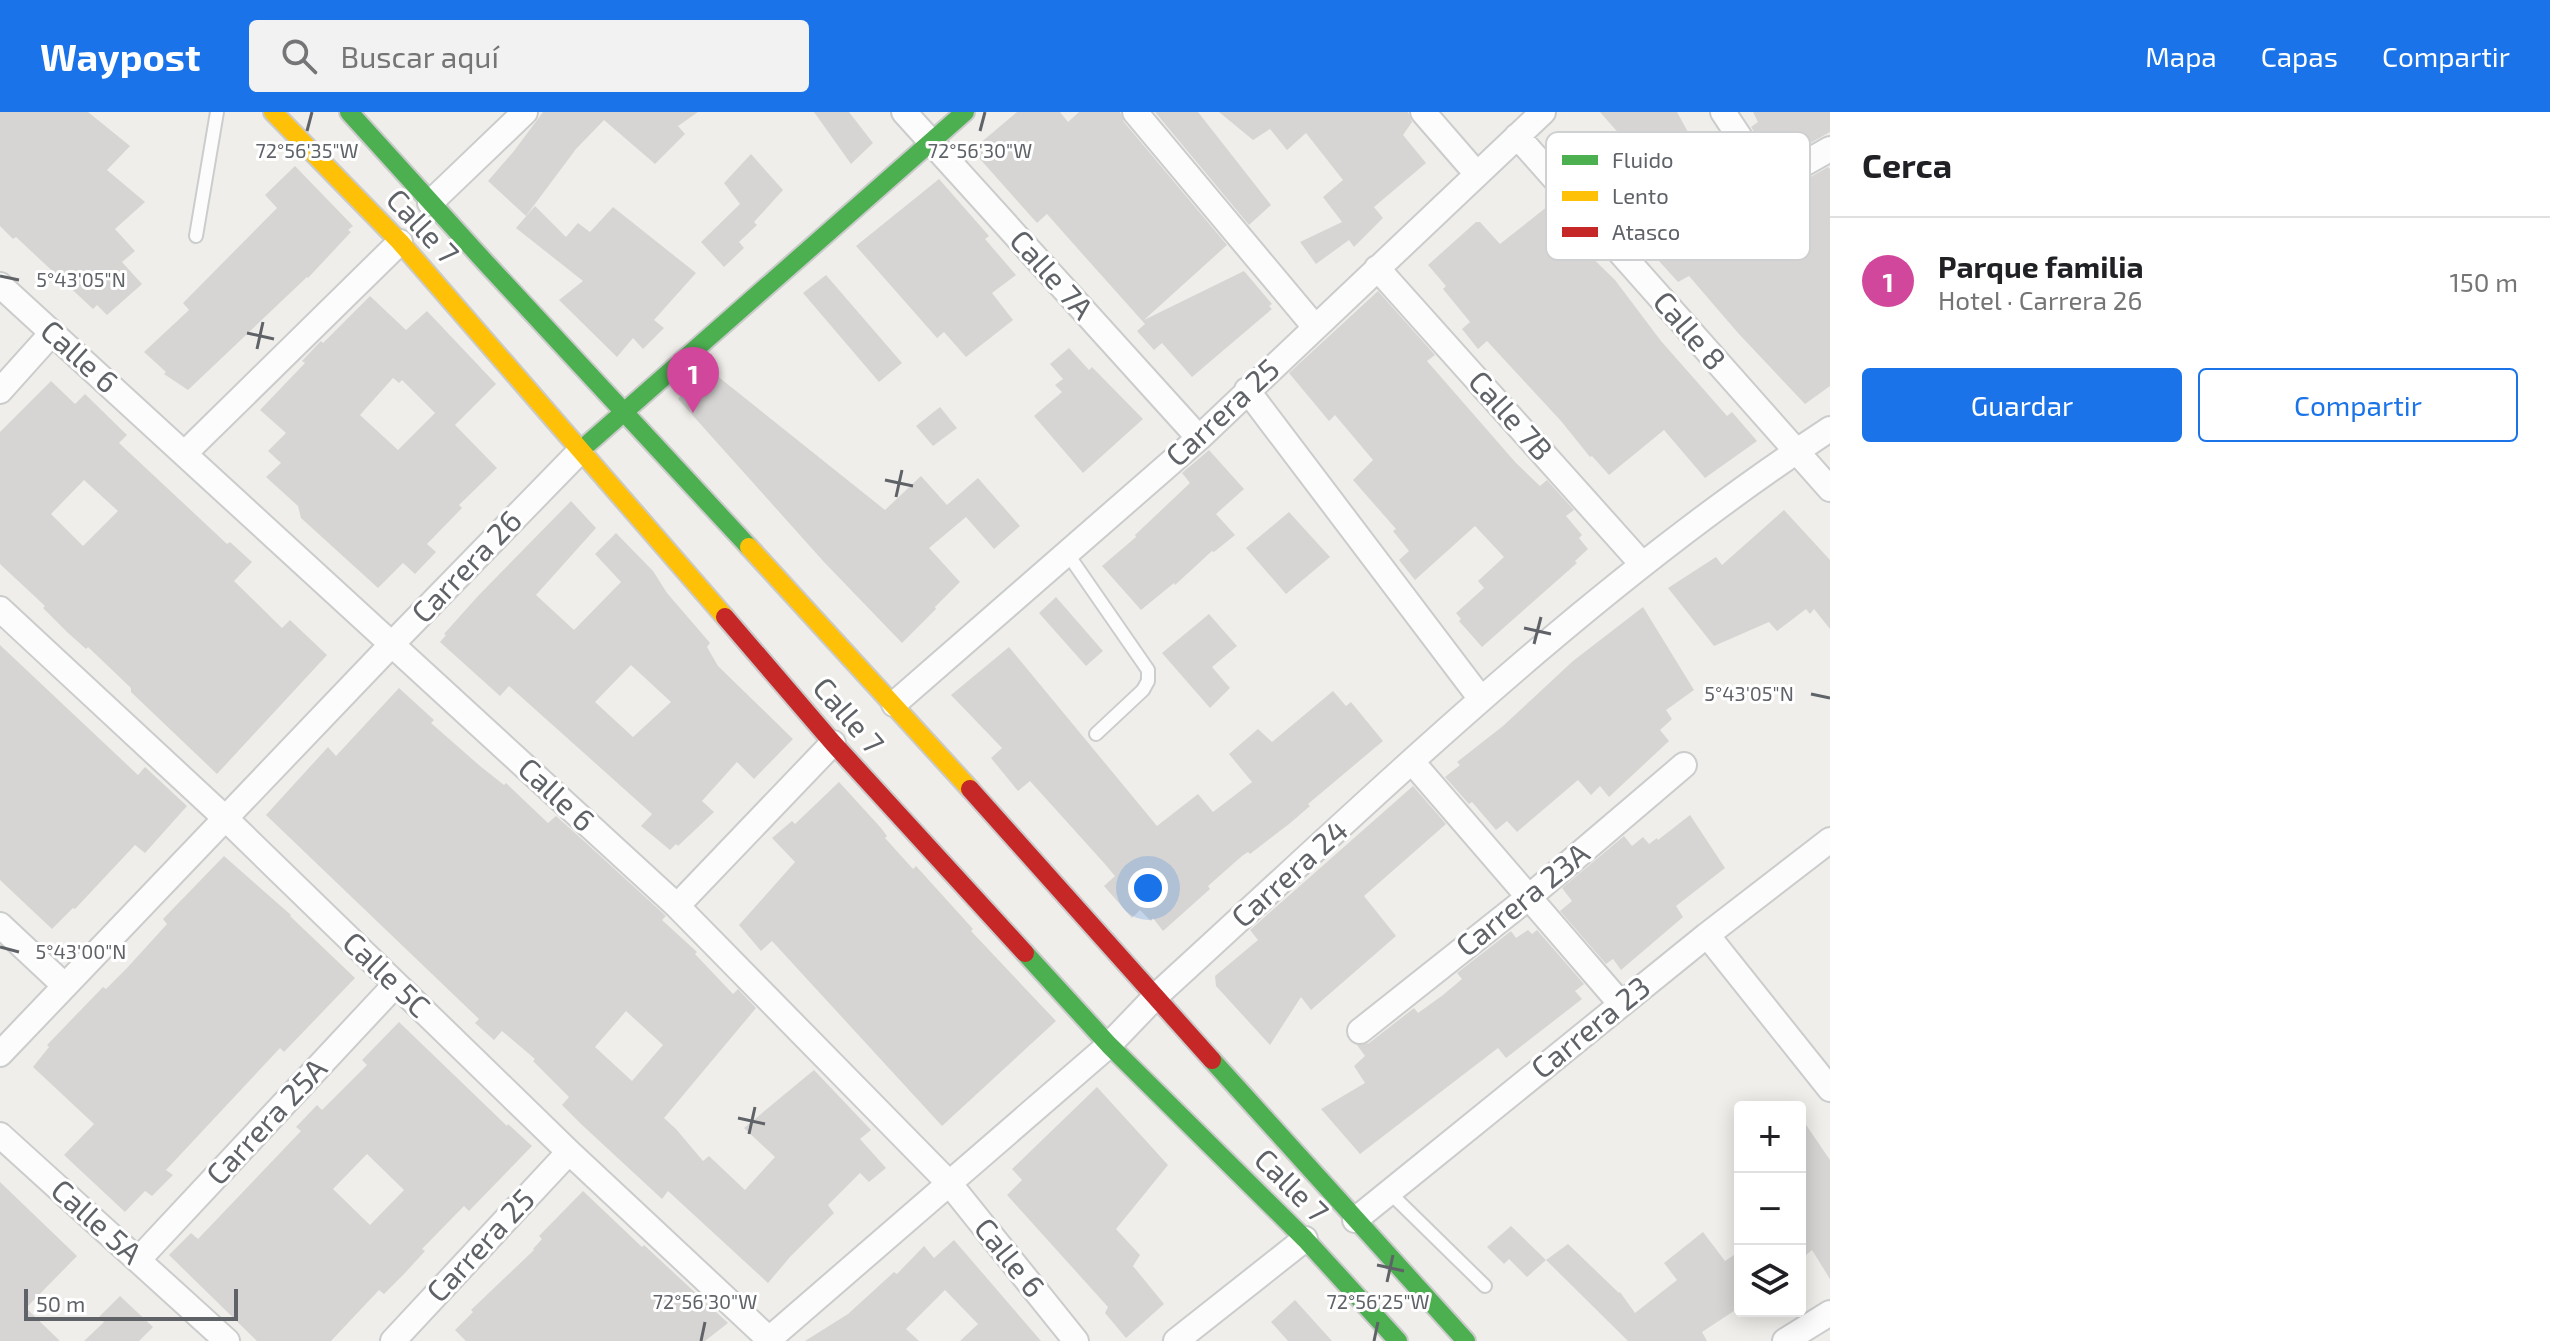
<!DOCTYPE html>
<html lang="es">
<head>
<meta charset="utf-8">
<style>
	:root { --surface:#fff; --page:#f2f2f2; --text:#202124; --muted:#757577; --line:#e0e0e0; --accent:#1a73e8 }
	body { margin:0; font-family:"Exo 2",sans-serif; background:var(--page); color:var(--text) }
	.controls { position:absolute; right:24px; bottom:24px; display:grid; overflow:hidden; border-radius:8px; box-shadow:0 4px 20px #0003 }
	.controls button { width:72px; height:72px; display:grid; place-items:center; padding:0; border:0; border-bottom:2px solid var(--line); background:var(--surface); color:var(--text); font:40px sans-serif }
	.scale { position:absolute; left:24px; bottom:20px; width:214px; box-sizing:border-box; padding-left:8px; border:4px solid #5f6368; border-top:0; font-size:22px; line-height:28px; white-space:nowrap; color:#5f6368; -webkit-text-stroke:6px #fff; paint-order:stroke }
	.you { position:absolute; left:1148px; top:776px; width:28px; height:28px; margin:-20px; border:6px solid #fff; border-radius:50%; background:#1a73e8; box-shadow:0 0 0 12px #1a73e833 }
	.badge { display:grid; place-items:center; width:52px; height:52px; border-radius:50%; background:var(--accent); color:#fff; font-size:26px; font-weight:700 }
	.pin { position:absolute; translate:-50% -66px; filter:drop-shadow(0 2px 4px #0008) }
	.pin::after { content:''; position:absolute; top:42px; width:28px; height:24px; background:inherit; clip-path:polygon(0 0,100% 0,50% 100%) }
	.list { margin:0; padding:0; list-style:none }
	h2 { display:flex; justify-content:space-between; align-items:center; height:104px; margin:0; padding:0 32px; font-size:34px }
	h2 small { font-size:26px; font-weight:400; color:var(--muted) }
	.list li { display:grid; grid-template-columns:52px 1fr auto; gap:24px; align-items:center; box-sizing:border-box; height:128px; padding:0 32px; border-top:2px solid var(--line) }
	.list b { display:block; font-size:30px; white-space:nowrap }
	.list p { margin:0; font-size:26px; white-space:nowrap; color:var(--muted) }
	.list em { font-size:26px; font-style:normal; color:var(--muted) }
	.actions { display:flex; gap:16px; padding:24px 32px }
	.actions a { flex:1; padding:18px 0; border:2px solid var(--accent); border-radius:8px; text-align:center; font-size:28px; color:var(--accent) }
	.actions .main { background:var(--accent); color:#fff }
	.icon { flex:none; width:44px; height:44px; fill:none; stroke:currentColor; stroke-width:2; stroke-linecap:round; stroke-linejoin:round }
	.map { position:relative; flex:none; width:1830px; height:1229px; overflow:hidden }
	header { display:flex; align-items:center; gap:48px; box-sizing:border-box; height:112px; padding:0 40px; background:var(--accent); color:#fff }
	header strong { font-size:38px }
	nav { display:flex; gap:44px; margin-inline-start:auto; font-size:28px }
	.search { width:560px; height:72px; background:var(--page); display:flex; align-items:center; gap:20px; box-sizing:border-box; padding:0 28px; border-radius:8px; color:var(--muted); font-size:30px }
	main { display:flex }
	aside { flex:1; background:var(--surface) }
	.map>svg:first-child { display:block }
	.building { fill:#d6d5d3; fill-rule:evenodd }
	.lines { fill:none; stroke-linecap:round; stroke-linejoin:round }
	.lane-casing { stroke:#cbcccc; stroke-width:16 }
	.street-casing { stroke:#cbcccc; stroke-width:28 }
	.fast-casing { stroke:#cacacb; stroke-width:22 }
	.slow-casing { stroke:#cacacb; stroke-width:22 }
	.jam-casing { stroke:#cacacb; stroke-width:22 }
	.lane { stroke:#fdfcfc; stroke-width:12 }
	.street { stroke:#fdfcfc; stroke-width:24 }
	.fast { stroke:#4caf50; stroke-width:18 }
	.slow { stroke:#ffc107; stroke-width:18 }
	.jam { stroke:#c62828; stroke-width:18 }
	.ticks { fill:none; stroke:#5f6368; stroke-width:3 }
	.labels { text-anchor:middle; stroke-width:6; stroke-linejoin:round; paint-order:stroke }
	.street-label { font-size:30px; fill:#5f6368; stroke:#fff }
	.key { fill:#fff; stroke:#cfd0d2; stroke-width:2 }
	.key-label { font-size:22px; fill:#5f6368 }
	.ticks-label { font-size:20px; text-anchor:middle; fill:#5f6368; stroke:#fff; stroke-width:6; stroke-linejoin:round; paint-order:stroke }
</style>
</head>
<body>
<header>
<strong>Waypost</strong>
<div class="search"><svg class="icon" aria-label="search" viewBox="0 0 24 24"><circle cx="10" cy="10" r="6"/><path d="M15 15l6 6"/></svg>Buscar aquí</div>
<nav><a>Mapa</a><a>Capas</a><a>Compartir</a></nav>
</header>
<main>
<div class="map">
<svg width="1830" height="1229" viewBox="0 0 1830 1229">
	<rect width="100%" height="100%" fill="#efeeea"/>
	<path class="building" d="M 0,0 L 88,0 L 130,34 L 107,58 L 145,90 L 115,117 L 135,139 L 122,150 L 142,172 L 107,203 L 97,193 L 93,197 L 16,125 L 13,127 L 0,114 Z
		M 543,0 L 698,0 L 678,14 L 685,22 L 655,52 L 604,8 L 576,37 L 526,104 L 488,69 L 514,39 Z
		M 814,0 L 849,0 L 873,31 L 851,52 Z
		M 1017,0 L 1060,0 L 1068,10 L 1079,0 L 1120,0 L 1124,10 L 1227,133 L 1144,208 L 1244,159 L 1272,192 L 1269,194 L 1272,197 L 1192,265 L 1162,231 L 1154,238 L 1137,219 L 1145,212 L 1078,137 L 1047,102 L 1037,111 L 972,38 Z
		M 1155,0 L 1198,0 L 1271,93 L 1249,113 Z
		M 1219,0 L 1408,0 L 1412,10 L 1403,23 L 1426,51 L 1374,95 L 1383,106 L 1354,135 L 1349,128 L 1316,152 L 1300,130 L 1342,110 L 1323,85 L 1343,68 L 1306,21 L 1287,38 L 1270,17 L 1253,28 Z
		M 1600,0 L 1677,0 L 1712,64 L 1656,93 L 1639,64 L 1651,58 Z
		M 1753,0 L 1830,0 L 1830,20 L 1775,51 L 1751,15 L 1758,10 Z
		M 751,42 L 783,78 L 754,110 L 757,113 L 739,130 L 744,136 L 724,155 L 701,130 L 740,92 L 724,71 Z
		M 295,54 L 353,114 L 348,118 L 351,120 L 308,166 L 307,165 L 188,278 L 164,262 L 166,260 L 144,240 L 189,198 L 183,191 L 277,96 L 265,83 Z
		M 1828,55 L 1830,57 L 1830,274 L 1805,292 L 1738,221 L 1689,164 L 1678,170 L 1659,149 L 1714,118 L 1765,85 L 1777,84 Z
		M 939,67 L 989,124 L 985,127 L 1016,163 L 992,181 L 1013,208 L 966,245 L 944,220 L 937,226 L 856,134 Z
		M 535,94 L 566,125 L 578,111 L 590,120 L 613,95 L 696,161 L 654,208 L 664,216 L 643,237 L 633,226 L 617,245 L 559,188 L 583,169 L 516,116 Z
		M 1548,94 L 1565,113 L 1561,115 L 1615,168 L 1661,229 L 1727,304 L 1732,300 L 1757,329 L 1705,366 L 1664,318 L 1609,363 L 1592,344 L 1590,345 L 1561,309 L 1487,229 L 1478,237 L 1462,217 L 1470,210 L 1443,177 L 1446,174 L 1428,153 L 1476,110 L 1480,110 L 1500,132 Z
		M 826,163 L 902,251 L 879,270 L 803,181 Z
		M 1378,179 L 1435,243 L 1427,249 L 1516,351 L 1540,374 L 1547,368 L 1574,398 L 1566,404 L 1582,423 L 1579,426 L 1588,437 L 1575,449 L 1577,451 L 1482,535 L 1459,509 L 1461,507 L 1456,501 L 1484,476 L 1478,469 L 1504,445 L 1475,414 L 1415,468 L 1399,448 L 1409,439 L 1393,419 L 1396,417 L 1353,368 L 1373,348 L 1335,303 L 1329,309 L 1289,261 Z
		M 370,184 L 406,218 L 427,199 L 496,272 L 455,313 L 497,356 L 459,393 L 462,396 L 427,432 L 436,440 L 415,462 L 403,451 L 378,476 L 301,406 L 298,394 L 266,365 L 281,351 L 268,339 L 286,321 L 260,298 L 305,251 L 302,249 L 317,233 L 321,229 L 323,231 ZM 393,266 L 399,271 L 402,268 L 435,301 L 398,338 L 360,303 Z
		M 1069,236 L 1089,258 L 1092,255 L 1143,307 L 1083,361 L 1034,304 L 1062,280 L 1055,273 L 1063,267 L 1050,252 Z
		M 706,255 L 885,398 L 921,364 L 947,393 L 978,366 L 1020,414 L 994,437 L 966,405 L 929,436 L 960,470 L 935,495 L 936,497 L 902,531 L 824,450 L 678,287 Z
		M 51,269 L 75,292 L 85,282 L 127,323 L 119,331 L 227,432 L 230,430 L 252,450 L 234,469 L 282,516 L 290,508 L 327,543 L 217,662 L 131,580 L 131,576 L 88,535 L 86,537 L 67,520 L 43,496 L 45,494 L 0,452 L 0,320 ZM 84,368 L 118,399 L 83,434 L 51,402 Z
		M 940,295 L 957,316 L 933,334 L 916,314 Z
		M 1209,338 L 1244,377 L 1216,402 L 1235,423 L 1214,440 L 1212,439 L 1175,473 L 1174,471 L 1141,498 L 1102,454 L 1136,425 L 1135,423 L 1190,371 L 1182,361 Z
		M 571,389 L 596,416 L 536,483 L 574,518 L 621,470 L 595,442 L 616,421 L 653,459 L 667,481 L 710,531 L 707,535 L 718,554 L 793,627 L 754,667 L 737,650 L 702,689 L 714,700 L 678,734 L 676,732 L 670,738 L 641,714 L 652,702 L 594,650 L 509,574 L 500,584 L 440,530 L 446,523 L 444,522 L 478,484 ZM 631,553 L 671,590 L 633,625 L 595,590 Z
		M 1784,398 L 1830,448 L 1830,517 L 1814,497 L 1810,502 L 1806,497 L 1777,519 L 1769,510 L 1714,534 L 1668,476 L 1716,445 L 1722,453 Z
		M 1289,400 L 1330,445 L 1286,482 L 1246,436 Z
		M 1056,485 L 1103,539 L 1086,554 L 1039,501 Z
		M 1643,495 L 1694,578 L 1666,598 L 1672,607 L 1660,618 L 1669,629 L 1609,685 L 1600,674 L 1591,683 L 1578,668 L 1517,720 L 1507,709 L 1496,718 L 1472,690 L 1469,692 L 1445,665 L 1460,653 L 1457,650 L 1503,614 L 1573,549 Z
		M 1209,502 L 1237,534 L 1212,555 L 1230,576 L 1210,596 L 1162,541 Z
		M 0,533 L 138,663 L 145,655 L 187,694 L 145,741 L 135,733 L 75,797 L 73,796 L 52,817 L 0,768 Z
		M 1009,535 L 1157,714 L 1198,682 L 1213,700 L 1252,670 L 1229,642 L 1258,617 L 1272,630 L 1333,579 L 1346,594 L 1351,590 L 1383,629 L 1308,692 L 1310,694 L 1289,712 L 1250,742 L 1248,740 L 1242,744 L 1208,774 L 1210,777 L 1163,819 L 1153,806 L 1151,809 L 1140,798 L 1132,806 L 1104,774 L 1115,764 L 1104,751 L 1030,669 L 1018,679 L 991,646 L 1002,636 L 951,583 Z
		M 399,576 L 434,608 L 431,611 L 480,654 L 504,673 L 506,671 L 548,711 L 556,704 L 573,719 L 666,804 L 662,808 L 697,840 L 695,842 L 733,882 L 738,877 L 756,896 L 664,1006 L 676,1017 L 703,1049 L 709,1044 L 745,1078 L 775,1045 L 744,1016 L 814,958 L 871,1018 L 860,1027 L 886,1056 L 869,1070 L 860,1061 L 828,1093 L 834,1101 L 790,1145 L 768,1171 L 668,1079 L 662,1087 L 581,1012 L 562,993 L 569,985 L 533,949 L 535,947 L 502,919 L 494,928 L 475,911 L 479,907 L 266,703 L 328,635 L 336,644 ZM 626,899 L 663,933 L 632,969 L 595,935 Z
		M 839,670 L 881,716 L 887,724 L 885,726 L 913,757 L 916,754 L 973,817 L 971,819 L 1056,909 L 942,1014 L 772,829 L 761,839 L 739,813 L 795,750 L 772,726 L 792,709 L 795,712 Z
		M 1413,674 L 1446,712 L 1364,784 L 1396,824 L 1311,898 L 1301,885 L 1270,933 L 1216,874 L 1215,864 L 1258,828 L 1250,818 Z
		M 1690,703 L 1725,756 L 1676,794 L 1683,805 L 1621,858 L 1613,847 L 1606,852 L 1560,799 L 1572,789 L 1562,776 L 1624,724 L 1632,734 L 1643,725 L 1649,732 L 1657,726 L 1658,728 Z
		M 224,744 L 291,803 L 290,804 L 355,866 L 284,940 L 280,936 L 166,1058 L 173,1063 L 152,1084 L 145,1079 L 125,1100 L 64,1043 L 94,1012 L 33,955 L 49,935 L 47,933 L 103,875 L 106,877 L 127,856 L 167,812 L 163,807 Z
		M 1528,818 L 1532,822 L 1537,818 L 1584,872 L 1575,879 L 1582,887 L 1506,946 L 1498,936 L 1360,1042 L 1321,997 L 1365,971 L 1354,954 L 1365,944 L 1357,933 L 1369,931 L 1414,896 L 1418,901 L 1443,883 L 1462,867 L 1457,861 L 1511,819 L 1516,826 Z
		M 399,910 L 507,1014 L 508,1012 L 532,1034 L 469,1099 L 464,1094 L 422,1137 L 425,1139 L 405,1161 L 384,1182 L 379,1178 L 331,1229 L 257,1229 L 169,1143 L 191,1121 L 198,1127 L 301,1019 L 296,1015 L 317,993 L 322,998 L 367,953 L 362,948 ZM 367,1042 L 404,1078 L 370,1113 L 333,1077 Z
		M 1097,975 L 1168,1053 L 1116,1117 L 1140,1143 L 1133,1154 L 1164,1192 L 1126,1226 L 1105,1201 L 1108,1195 L 1007,1083 L 1022,1068 L 1012,1057 Z
		M 1800,1004 L 1830,1048 L 1830,1167 L 1812,1138 L 1800,1148 Z
		M 0,1070 L 77,1144 L 26,1196 L 60,1229 L 0,1229 Z
		M 583,1079 L 642,1135 L 644,1133 L 728,1211 L 705,1229 L 466,1229 L 455,1218 L 473,1200 L 471,1198 L 534,1138 L 533,1137 L 542,1127 L 539,1124 Z
		M 1511,1114 L 1546,1148 L 1527,1165 L 1509,1147 L 1504,1152 L 1487,1135 Z
		M 1703,1120 L 1725,1149 L 1740,1139 L 1740,1195 L 1702,1220 L 1707,1229 L 1628,1229 L 1546,1148 L 1568,1132 L 1619,1181 L 1620,1180 L 1635,1201 L 1677,1168 L 1664,1151 Z
		M 954,1128 L 1041,1229 L 960,1229 L 978,1212 L 945,1178 L 906,1217 L 919,1229 L 805,1229 L 848,1202 L 894,1160 L 897,1162 L 924,1134 L 934,1146 Z
		M 120,1184 L 153,1215 L 139,1229 L 84,1229 L 104,1210 L 99,1205 Z
		M 1295,1188 L 1332,1229 L 1288,1229 L 1271,1210 Z"/>
	<g class="lines">
		<defs>
			<path id="lane" d="M 196,124 L 217,0
				M 1067,441 L 1148,558 L 1148,569 L 1143,578 L 1096,622
				M 1389,1080 L 1485,1174"/>
			<path id="street" d="M 904,0 L 1199,326
				M 1135,0 L 1315,215
				M 1423,0 L 1476,61
				M 1723,0 L 1770,71 L 1830,37
				M 1517,24 L 1830,377
				M 430,91 L 525,0
				M 1377,156 L 1642,452
				M 0,173 L 677,794 L 949,1071 L 1076,1229
				M 1247,278 L 1481,587
				M 0,279 L 52,221
				M 185,341 L 400,130
				M 0,497 L 225,706 L 569,1040 L 771,1229
				M 894,592 L 1199,326 L 1543,0
				M 1413,651 L 1621,892
				M 677,794 L 833,631
				M 0,813 L 65,874
				M 1707,823 L 1830,977
				M 1360,919 L 1529,785 L 1684,653
				M 0,942 L 392,532 L 582,337
				M 0,1023 L 227,1229
				M 1355,1108 L 1707,823 L 1830,728
				M 138,1148 L 395,873
				M 393,1229 L 569,1040
				M 767,1229 L 1109,933 L 1157,883 C 1373,686 1584,478 1830,317
				M 1176,1229 L 1305,1127
				M 1785,1229 L 1830,1201"/>
			<path id="fast" d="M 349,0 L 485,150 L 749,435
				M 582,337 L 965,0
				M 1025,841 L 1109,933 L 1305,1127 L 1398,1229
				M 1212,948 L 1466,1229"/>
			<path id="slow" d="M 273,0 L 400,130 L 725,505
				M 749,435 L 970,677"/>
			<path id="jam" d="M 725,505 L 833,631 L 1025,841
				M 970,677 L 1212,948"/>
		</defs>
		<use href="#lane" class="lane-casing"/>
		<use href="#street" class="street-casing"/>
		<use href="#fast" class="fast-casing"/>
		<use href="#slow" class="slow-casing"/>
		<use href="#jam" class="jam-casing"/>
		<use href="#lane" class="lane"/>
		<use href="#street" class="street"/>
		<use href="#fast" class="fast"/>
		<use href="#slow" class="slow"/>
		<use href="#jam" class="jam"/>
	</g>
	<path class="ticks" d="M 307,19 L 312,0M 980,19 L 985,0M 0,164 L 19,168M 247,221 L 274,227M 257,237 L 263,210M 885,368 L 913,374M 896,385 L 902,358M 1524,516 L 1551,522M 1534,532 L 1541,505M 1811,582 L 1830,586M 0,835 L 19,840M 738,1006 L 765,1012M 749,1022 L 755,995M 1377,1153 L 1404,1159M 1387,1170 L 1393,1143M 701,1229 L 705,1210M 1374,1229 L 1378,1210"/>
	<g class="labels">
		<g class="street-label">
			<text transform="translate(422 115) rotate(47)" y="10">Calle 7</text>
			<text transform="translate(1051 163) rotate(48)" y="10">Calle 7A</text>
			<text transform="translate(1689 219) rotate(49)" y="10">Calle 8</text>
			<text transform="translate(79 245) rotate(42)" y="10">Calle 6</text>
			<text transform="translate(1223 301) rotate(-43)" y="10">Carrera 25</text>
			<text transform="translate(1510 304) rotate(48)" y="10">Calle 7B</text>
			<text transform="translate(467 455) rotate(-46)" y="10">Carrera 26</text>
			<text transform="translate(848 604) rotate(49)" y="10">Calle 7</text>
			<text transform="translate(556 683) rotate(43)" y="10">Calle 6</text>
			<text transform="translate(1290 762) rotate(-42)" y="10">Carrera 24</text>
			<text transform="translate(1523 788) rotate(-39)" y="10">Carrera 23A</text>
			<text transform="translate(386 863) rotate(44)" y="10">Calle 5C</text>
			<text transform="translate(1591 916) rotate(-39)" y="10">Carrera 23</text>
			<text transform="translate(267 1010) rotate(-47)" y="10">Carrera 25A</text>
			<text transform="translate(1291 1074) rotate(45)" y="10">Calle 7</text>
			<text transform="translate(96 1110) rotate(42)" y="10">Calle 5A</text>
			<text transform="translate(481 1134) rotate(-47)" y="10">Carrera 25</text>
			<text transform="translate(1009 1146) rotate(51)" y="10">Calle 6</text>
		</g>
	</g>
	<rect x="1546" y="20" width="264" height="128" rx="12" class="key"/>
	<rect x="1562" y="43" width="36" height="10" fill="#4caf50"/>
	<rect x="1562" y="79" width="36" height="10" fill="#ffc107"/>
	<rect x="1562" y="115" width="36" height="10" fill="#c62828"/>
	<g class="key-label">
		<text x="1612" y="56">Fluido</text>
		<text x="1612" y="92">Lento</text>
		<text x="1612" y="128">Atasco</text>
	</g>
	<g class="ticks-label">
		<text x="307" y="46">72°56'35"W</text>
		<text x="980" y="46">72°56'30"W</text>
		<text x="81" y="175">5°43'05"N</text>
		<text x="1749" y="589">5°43'05"N</text>
		<text x="81" y="847">5°43'00"N</text>
		<text x="705" y="1197">72°56'30"W</text>
		<text x="1378" y="1197">72°56'25"W</text>
	</g>
</svg>
<div class="controls">
<button>+</button>
<button>−</button>
<button><svg class="icon" aria-label="layers" viewBox="0 0 24 24"><path d="M12 4l9 5-9 5-9-5zM3 14l9 5 9-5"/></svg></button>
</div>
<div class="scale">50 m</div>
<div class="you"></div>
<div class="pin badge" style="left:693px;top:301px;background:#d1479c">1</div>
</div>
<aside>
<h2>Cerca<small></small></h2>
<ul class="list">
<li><span class="badge" style="background:#d1479c">1</span><div><b>Parque familia</b><p>Hotel · Carrera 26</p></div><em>150 m</em></li>
</ul>
<div class="actions"><a class="main">Guardar</a><a>Compartir</a></div>
</aside>
</main>
</body>
</html>
